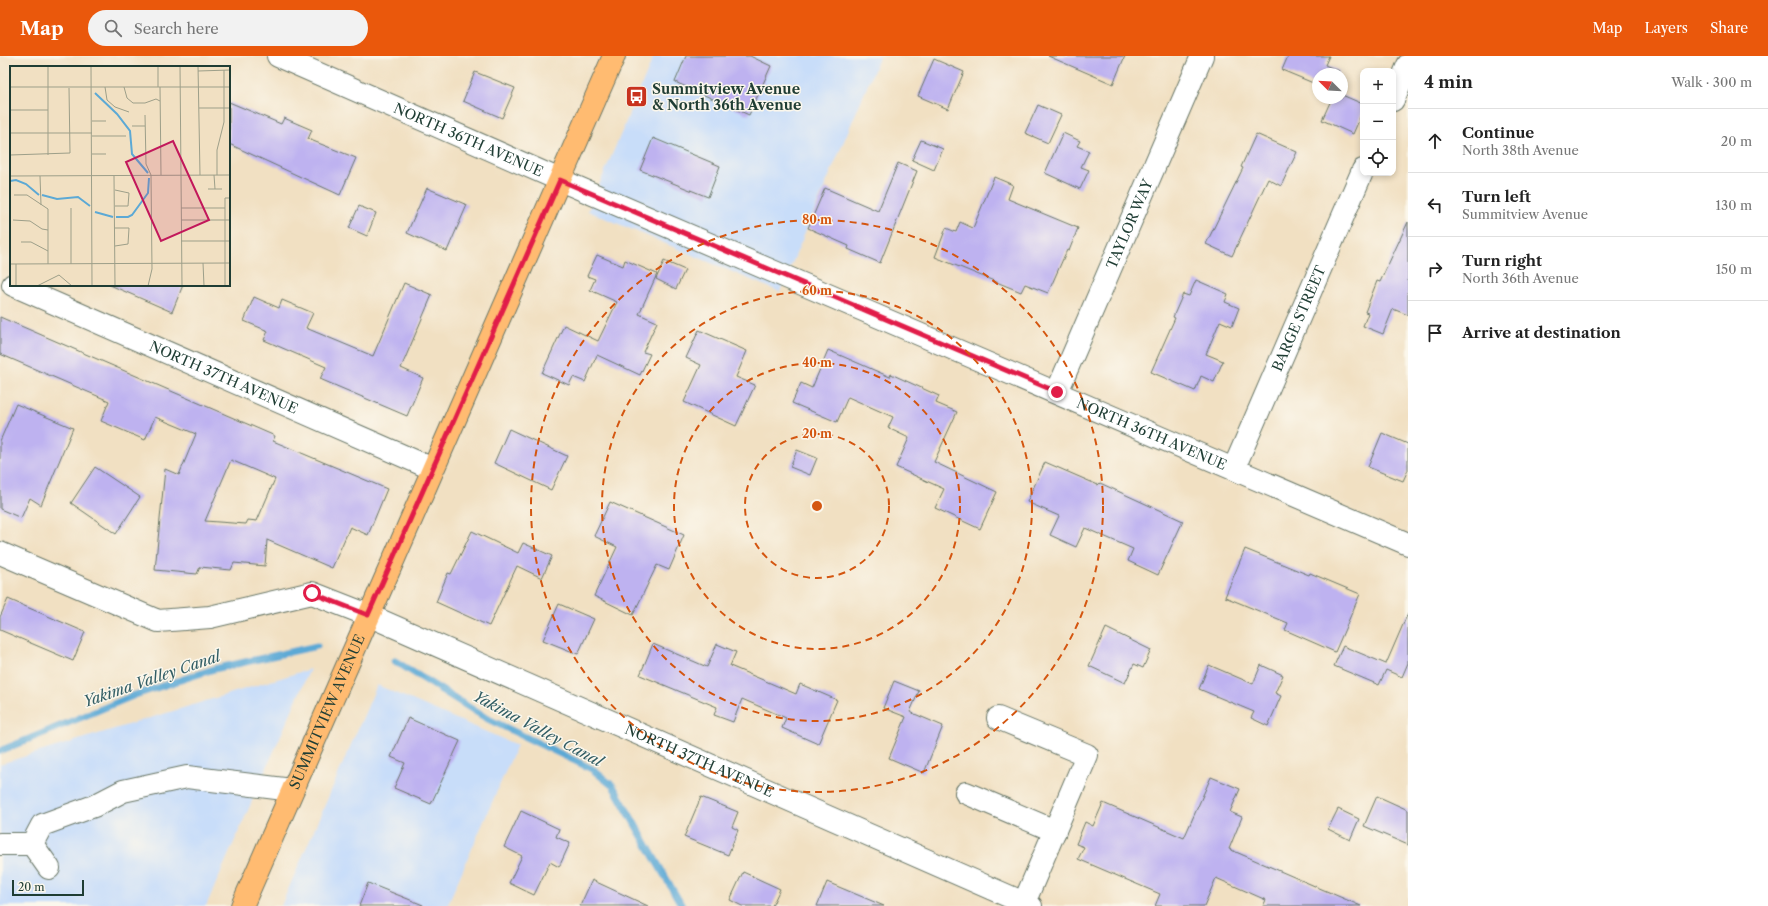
<!DOCTYPE html>
<html lang="en">
<head>
<meta charset="utf-8">
<style>
	:root { --surface:#fff; --page:#f2f2f2; --text:#222; --muted:#767676; --line:#e0e0e0; --accent:#ea580c }
	body { margin:0; font-family:"Libre Caslon Text",serif; background:var(--page); color:var(--text) }
	.controls { position:absolute; right:12px; top:12px; display:grid; overflow:hidden; border-radius:8px; box-shadow:0 2px 6px #0003 }
	.controls button { width:36px; height:36px; display:grid; place-items:center; padding:0; border:0; border-bottom:1px solid var(--line); background:var(--surface); color:var(--text); font:20px sans-serif }
	.compass { position:absolute; left:1312px; top:12px; width:36px; height:36px; border-radius:50%; background:var(--surface); box-shadow:0 2px 6px #0003; rotate:294deg }
	.scale { position:absolute; left:12px; bottom:10px; width:72px; box-sizing:border-box; padding-left:4px; border:2px solid #1f3d34; border-top:0; font-size:11px; line-height:14px; white-space:nowrap; color:#1f3d34; -webkit-text-stroke:3px #fbf7ec; paint-order:stroke }
	.stop { position:absolute; width:12px; height:12px; margin:-9px; border:3px solid #e11d48; border-radius:50%; background:#fff }
	.stop.end { background:#e11d48; border-color:#fff; box-shadow:0 1px 4px #0008 }
	.list { margin:0; padding:0; list-style:none }
	h2 { display:flex; justify-content:space-between; align-items:center; height:52px; margin:0; padding:0 16px; font-size:17px }
	h2 small { font-size:13px; font-weight:400; color:var(--muted) }
	.list li { display:grid; grid-template-columns:26px 1fr auto; gap:12px; align-items:center; box-sizing:border-box; height:64px; padding:0 16px; border-top:1px solid var(--line) }
	.list b { display:block; font-size:15px; white-space:nowrap }
	.list p { margin:0; font-size:13px; white-space:nowrap; color:var(--muted) }
	.list em { font-size:13px; font-style:normal; color:var(--muted) }
	.icon { flex:none; width:22px; height:22px; fill:none; stroke:currentColor; stroke-width:2; stroke-linecap:round; stroke-linejoin:round }
	.map { position:relative; flex:none; width:1408px; height:850px; overflow:hidden }
	header { display:flex; align-items:center; gap:24px; box-sizing:border-box; height:56px; padding:0 20px; background:var(--accent); color:#fff }
	header strong { font-size:19px }
	nav { display:flex; gap:22px; margin-inline-start:auto; font-size:14px }
	.search { width:280px; height:36px; background:var(--page); display:flex; align-items:center; gap:10px; box-sizing:border-box; padding:0 14px; border-radius:22px; color:var(--muted); font-size:15px }
	main { display:flex }
	aside { flex:1; background:var(--surface) }
	.map>svg:first-child { display:block }
	.built { fill:#c8ddf9 }
	.lines { fill:none; stroke-linecap:round; stroke-linejoin:round }
	.stream { stroke:#5ca9d5; stroke-width:7 }
	.building { fill:#beb2f0; fill-rule:evenodd }
	.minor-casing { stroke:#687666; stroke-width:24 }
	.major-casing { stroke:#687666; stroke-width:24 }
	.minor { stroke:#fff; stroke-width:22 }
	.major { stroke:#ffbb71; stroke-width:22 }
	.route { stroke:#e11d48; stroke-width:5 }
	.ring { fill:none; stroke:#d45610; stroke-width:2; stroke-dasharray:7 5 }
	.labels { text-anchor:middle; stroke-width:3; stroke-linejoin:round; paint-order:stroke }
	.poi-label { font-size:14px; font-weight:bold; fill:#1f3d34; stroke:#fbf7ec; text-anchor:start }
	.street-label { font-size:14px; fill:#1f3d34; stroke:#fbf7ec }
	.water-label { font-size:15px; font-style:italic; fill:#315d64; stroke:#fbf7ec }
	.inset-river { fill:none; stroke:#5ca9d5; stroke-width:2 }
	.inset-road { fill:none; stroke:#9d9f89; stroke-width:1 }
	.view { fill:#c2185b; fill-opacity:0.15; stroke:#c2185b; stroke-width:2 }
	.inset-edge { fill:none; stroke:#1f3d34; stroke-width:2 }
	.centre { fill:#d45610; stroke:#fbf7ec; stroke-width:2 }
	.ring-label { font-size:12px; text-anchor:middle; font-weight:bold; fill:#d45610; stroke:#fbf7ec; stroke-width:3; stroke-linejoin:round; paint-order:stroke }
</style>
</head>
<body>
<header>
<strong>Map</strong>
<div class="search"><svg class="icon" aria-label="search" viewBox="0 0 24 24"><circle cx="10" cy="10" r="6"/><path d="M15 15l6 6"/></svg>Search here</div>
<nav><a>Map</a><a>Layers</a><a>Share</a></nav>
</header>
<main>
<div class="map">
<svg width="1408" height="850" viewBox="0 0 1408 850">
	<rect width="100%" height="100%" fill="#fbf7ec"/>
	<filter id="ink" filterUnits="userSpaceOnUse"><feTurbulence type="fractalNoise" baseFrequency=".025" numOctaves="2"/><feDisplacementMap in="SourceGraphic" scale="8" xChannelSelector="R" yChannelSelector="G"/><feConvolveMatrix kernelMatrix="1 2 1 2 8 2 1 2 1" color-interpolation-filters="sRGB"/></filter>
	<filter id="wash" filterUnits="userSpaceOnUse"><feTurbulence type="fractalNoise" baseFrequency=".012" numOctaves="4" result="noise"/><feDisplacementMap in="SourceGraphic" scale="16" xChannelSelector="R" yChannelSelector="G"/><feGaussianBlur stdDeviation="0.9" result="paint"/><feColorMatrix in="noise" values="0 0 0 0 0 0 0 0 0 0 0 0 0 0 0 0 0 1.4 0 .05"/><feComposite in="paint" operator="in"/></filter>
	<g filter="url(#wash)">
		<rect width="100%" height="100%" fill="#f1e0c2"/>
		<path class="built" d="M 654,0 L 880,0 L 780,236 L 588,155 Z
			M 310,613 L 206,850 L 0,850 L 0,708 Z
			M 377,629 L 517,689 L 447,850 L 281,850 Z"/>
		<g class="lines">
			<path class="stream" d="M 395,605 L 486,662 L 592,713 L 613,730 L 682,850
				M 0,695 L 135,639 L 214,613 L 317,590"/>
		</g>
		<g id="blocks">
			<path class="building" d="M 686,0 L 750,0 L 771,10 L 749,59 L 675,26 Z
				M 1048,0 L 1125,0 L 1113,28 Z
				M 1288,0 L 1329,0 L 1325,9 L 1339,15 L 1338,18 L 1318,18 L 1318,29 L 1282,14 Z
				M 934,3 L 964,16 L 948,53 L 918,40 Z
				M 475,16 L 515,32 L 502,62 L 463,45 Z
				M 1342,39 L 1363,48 L 1363,55 L 1353,78 L 1322,64 L 1332,42 L 1342,42 Z
				M 229,46 L 281,68 L 284,62 L 312,74 L 308,83 L 356,102 L 340,139 L 229,88 Z
				M 1038,49 L 1061,59 L 1048,87 L 1025,77 Z
				M 1063,77 L 1080,85 L 1077,90 L 1089,95 L 1081,111 L 1089,114 L 1080,133 L 1045,117 Z
				M 1256,78 L 1297,96 L 1281,130 L 1268,123 L 1232,200 L 1206,188 L 1243,112 L 1241,111 Z
				M 653,82 L 720,110 L 708,141 L 640,114 Z
				M 921,84 L 943,93 L 934,114 L 912,104 Z
				M 898,107 L 917,115 L 880,207 L 848,193 L 849,190 L 808,172 L 825,132 L 878,155 Z
				M 994,121 L 1013,129 L 1008,143 L 1078,172 L 1069,195 L 1067,194 L 1048,237 L 1025,228 L 1021,236 L 935,201 L 946,172 L 956,176 L 960,166 L 973,172 Z
				M 427,132 L 467,149 L 447,195 L 407,177 Z
				M 359,150 L 376,157 L 367,180 L 349,172 Z
				M 1408,166 L 1408,259 L 1393,253 L 1383,278 L 1363,270 L 1368,257 L 1365,256 L 1377,225 L 1380,226 Z
				M 597,199 L 623,210 L 625,204 L 657,218 L 639,258 L 657,266 L 643,296 L 650,298 L 640,319 L 597,299 L 585,326 L 573,321 L 569,329 L 542,317 L 564,269 L 598,285 L 617,246 L 590,234 L 595,223 L 587,220 Z
				M 664,205 L 685,214 L 676,233 L 656,223 Z
				M 1196,224 L 1228,238 L 1225,246 L 1239,252 L 1232,270 L 1220,265 L 1206,298 L 1223,305 L 1214,326 L 1201,320 L 1195,335 L 1151,316 L 1175,262 L 1173,261 L 1183,238 L 1189,240 Z
				M 404,227 L 432,239 L 401,312 L 423,322 L 407,360 L 320,323 L 326,311 L 264,284 L 268,275 L 244,265 L 254,241 L 279,252 L 282,244 L 313,257 L 306,272 L 373,300 Z
				M 110,229 L 183,229 L 172,256 Z
				M 0,261 L 275,380 L 273,385 L 387,433 L 368,479 L 350,471 L 332,512 L 267,484 L 265,510 L 234,507 L 231,514 L 200,511 L 197,518 L 155,514 L 165,413 L 179,419 L 196,378 L 155,361 L 145,384 L 101,365 L 109,345 L 0,298 ZM 231,404 L 275,423 L 257,465 L 248,464 L 246,468 L 205,465 Z
				M 699,274 L 747,295 L 736,321 L 755,329 L 736,370 L 684,346 L 701,309 L 686,302 Z
				M 828,294 L 890,321 L 891,318 L 939,340 L 936,347 L 957,356 L 934,406 L 997,436 L 980,473 L 935,452 L 944,433 L 896,411 L 909,382 L 888,372 L 893,361 L 848,341 L 837,366 L 792,347 L 801,327 L 812,332 Z
				M 16,348 L 73,372 L 41,449 L 30,442 L 21,462 L 0,453 L 0,385 Z
				M 509,373 L 567,400 L 551,434 L 494,407 Z
				M 1382,377 L 1408,388 L 1408,414 L 1403,425 L 1368,411 Z
				M 797,394 L 817,402 L 810,419 L 790,411 Z
				M 1045,406 L 1098,429 L 1100,427 L 1183,465 L 1158,519 L 1128,505 L 1133,493 L 1085,472 L 1076,491 L 1050,479 L 1059,460 L 1027,446 Z
				M 95,411 L 140,441 L 116,478 L 71,447 Z
				M 610,446 L 684,479 L 669,514 L 657,509 L 633,559 L 594,540 L 617,491 L 594,480 Z
				M 472,475 L 518,497 L 523,487 L 552,500 L 542,522 L 517,510 L 489,570 L 436,546 L 448,517 L 451,518 Z
				M 1245,493 L 1309,519 L 1310,517 L 1360,538 L 1335,596 L 1285,574 L 1288,567 L 1225,541 Z
				M 8,543 L 85,576 L 73,605 L 0,574 L 0,561 Z
				M 559,548 L 594,563 L 578,598 L 543,584 Z
				M 1408,557 L 1408,607 L 1402,621 L 1386,614 L 1379,629 L 1334,610 L 1343,590 L 1386,608 Z
				M 1106,572 L 1151,594 L 1143,612 L 1134,608 L 1125,627 L 1089,610 Z
				M 653,588 L 707,611 L 717,588 L 736,596 L 730,610 L 796,638 L 800,628 L 837,644 L 818,688 L 782,672 L 786,662 L 742,643 L 733,666 L 714,659 L 717,651 L 640,619 Z
				M 1209,609 L 1253,628 L 1261,609 L 1283,619 L 1275,637 L 1281,640 L 1268,670 L 1251,662 L 1254,656 L 1199,633 Z
				M 894,625 L 919,635 L 910,656 L 943,670 L 924,717 L 889,702 L 906,661 L 883,652 Z
				M 408,662 L 460,685 L 431,748 L 394,732 L 405,707 L 391,701 Z
				M 1211,721 L 1240,733 L 1230,756 L 1242,761 L 1229,793 L 1361,850 L 1263,850 L 1266,844 L 1216,822 L 1204,850 L 1155,850 L 1160,838 L 1078,803 L 1084,791 L 1076,788 L 1085,766 L 1093,770 L 1103,747 L 1184,782 Z
				M 1377,740 L 1408,754 L 1408,789 L 1364,770 Z
				M 701,741 L 738,756 L 732,771 L 738,774 L 728,799 L 684,781 Z
				M 1338,753 L 1359,763 L 1350,784 L 1328,773 Z
				M 521,755 L 559,773 L 556,781 L 570,787 L 559,811 L 550,806 L 534,839 L 509,827 L 522,800 L 504,791 Z
				M 743,816 L 780,833 L 772,850 L 742,850 L 730,844 Z
				M 592,824 L 648,850 L 580,850 Z
				M 827,826 L 884,850 L 817,850 Z
				M 368,827 L 423,849 L 423,850 L 359,850 Z"/>
		</g>
	</g>
	<g filter="url(#ink)">
		<use href="#blocks" fill-opacity="0" stroke="#687666" stroke-width="1"/>
		<g class="lines">
			<defs>
				<g id="minor">
					<path id="s1" d="M 278,0 L 560,124 L 1408,488"/>
					<path d="M 1393,44 L 1408,9"/>
					<path id="s2" d="M 13,229 L 433,413"/>
					<path id="s3" d="M 1057,336 L 1202,0"/>
					<path id="s4" d="M 1234,412 L 1363,114"/>
					<path id="s5" d="M 0,497 L 158,565 L 210,561 L 312,537 L 368,559 L 1031,850"/>
					<path d="M 998,662 L 1087,699 L 1024,847"/>
					<path d="M 966,737 L 1055,775"/>
					<path d="M 0,788 L 32,788"/>
					<path d="M 49,812 L 32,788 L 42,769 L 94,750 L 123,735 L 187,721 L 292,734"/>
				</g>
				<g id="major">
					<path id="s6" d="M 242,850 L 614,0"/>
				</g>
			</defs>
			<use href="#minor" class="minor-casing"/>
			<use href="#major" class="major-casing"/>
			<use href="#minor" class="minor"/>
			<use href="#major" class="major"/>
		</g>
	</g>
	<g class="lines" filter="url(#ink)">
		<path class="route" d="M 312,537 L 368,559 L 560,124 L 1057,336"/>
	</g>
	<g class="ring">
		<circle cx="817" cy="450" r="72"/>
		<circle cx="817" cy="450" r="143"/>
		<circle cx="817" cy="450" r="215"/>
		<circle cx="817" cy="450" r="286"/>
	</g>
	<defs>
		<symbol id="bus-square" viewBox="-11 -11 22 22"><rect x="-9" y="-9" width="18" height="18" rx="4" fill="#c8321e" stroke="#fbf7ec"/><path d="M-5-6H5V4H4V6H2V4H-2V6H-4V4H-5ZM-3.5-4V0h7V-4ZM-3.5 1.2v1.5H-2V1.2ZM2 1.2v1.5H3.5V1.2Z" fill="#fff"/></symbol>
	</defs>
	<g fill-rule="evenodd">
		<use href="#bus-square" x="624" y="28" width="25" height="25"/>
	</g>
	<g class="labels">
		<g class="poi-label">
			<text x="652" y="38">Summitview Avenue<tspan x="652" dy="16">&amp; North 36th Avenue</tspan></text>
		</g>
		<g class="street-label">
			<text dy="5" stroke="none"><textPath href="#s1" startOffset="208">NORTH 36TH AVENUE</textPath></text>
			<text dy="5" stroke="none"><textPath href="#s3" startOffset="183">TAYLOR WAY</textPath></text>
			<text dy="5" stroke="none"><textPath href="#s4" startOffset="163">BARGE STREET</textPath></text>
			<text dy="5" stroke="none"><textPath href="#s2" startOffset="230">NORTH 37TH AVENUE</textPath></text>
			<text dy="5" stroke="none"><textPath href="#s1" startOffset="952">NORTH 36TH AVENUE</textPath></text>
			<text dy="5" stroke="none"><textPath href="#s6" startOffset="212">SUMMITVIEW AVENUE</textPath></text>
			<text dy="5" stroke="none"><textPath href="#s5" startOffset="751">NORTH 37TH AVENUE</textPath></text>
		</g>
		<g class="water-label">
			<text transform="translate(152 623) rotate(-19)" y="5">Yakima Valley Canal</text>
			<text transform="translate(538 673) rotate(28)" y="5">Yakima Valley Canal</text>
		</g>
	</g>
	<g transform="translate(10 10)">
		<rect width="220" height="220" fill="#f1e0c2"/>
		<path class="inset-river" d="M 85,27 L 107,48 L 120,65 L 122,88 L 138,107M 0,115 L 6,114 L 16,118 L 29,129M 32,129 L 47,133 L 68,131 L 80,140M 85,146 L 103,151M 106,151 L 118,151 L 122,149 L 138,127 L 139,112"/>
		<path class="inset-road" d="M 38,0 L 38,89M 81,0 L 82,220M 170,0 L 172,220M 188,0 L 190,109M 188,5 L 220,4M 0,21 L 220,21M 95,21 L 97,34 L 105,41 L 119,46M 114,21 L 117,32 L 123,37 L 135,37 L 146,33 L 150,35M 148,21 L 148,0M 150,21 L 151,109M 189,42 L 220,42M 0,44 L 38,44M 135,49 L 136,98 L 141,109 L 142,203 L 138,220M 82,55 L 96,55M 122,60 L 135,60M 0,67 L 82,67M 82,70 L 116,70M 82,88 L 96,88M 0,89 L 60,87 L 59,22M 204,109 L 205,123M 207,109 L 207,84 L 214,56 L 214,4M 0,110 L 220,109M 30,110 L 31,139M 104,110 L 105,220M 198,123 L 212,123M 4,129 L 17,129 L 38,143 L 38,198M 105,140 L 118,140 L 119,127 L 105,124M 61,142 L 61,198M 171,142 L 215,142M 3,154 L 20,155 L 32,163 L 38,164M 171,154 L 220,154M 105,162 L 119,162 L 118,178 L 105,180M 171,175 L 220,175M 11,176 L 21,176 L 38,185M 193,197 L 194,220M 0,198 L 220,197M 6,198 L 6,220M 49,209 L 62,220M 27,220 L 49,209M 215,220 L 215,132 L 220,132"/>
		<path class="view" d="M 163,75 L 199,154 L 151,175 L 116,96 Z"/>
		<rect width="220" height="220" class="inset-edge"/>
	</g>
	<circle cx="817" cy="450" r="6" class="centre"/>
	<g class="ring-label">
		<text x="817" y="168">80 m</text>
		<text x="817" y="239">60 m</text>
		<text x="817" y="311">40 m</text>
		<text x="817" y="382">20 m</text>
	</g>
</svg>
<div class="controls">
<button>+</button>
<button>−</button>
<button><svg class="icon" aria-label="locate" viewBox="0 0 24 24"><circle cx="12" cy="12" r="6"/><path d="M12 2v4M12 18v4M2 12h4M18 12h4"/></svg></button>
</div>
<svg class="compass" viewBox="-18 -18 36 36"><path d="M0-13l5 13h-10z" fill="#e53935"/><path d="M0 13l5-13h-10z" fill="#767676"/></svg>
<div class="scale">20 m</div>
<div class="stop" style="left:312px;top:537px"></div>
<div class="stop end" style="left:1057px;top:336px"></div>
</div>
<aside>
<h2>4 min<small>Walk · 300 m</small></h2>
<ul class="list">
<li><svg class="icon" aria-label="ahead" viewBox="0 0 24 24"><path d="M12 20V5M6 11l6-6 6 6"/></svg><div><b>Continue</b><p>North 38th Avenue</p></div><em>20 m</em></li>
<li><svg class="icon" aria-label="left" viewBox="0 0 24 24"><path d="M17 20v-9H6M10 6l-5 5 5 5"/></svg><div><b>Turn left</b><p>Summitview Avenue</p></div><em>130 m</em></li>
<li><svg class="icon" aria-label="right" viewBox="0 0 24 24"><path d="M7 20v-9h11M14 6l5 5-5 5"/></svg><div><b>Turn right</b><p>North 36th Avenue</p></div><em>150 m</em></li>
<li><svg class="icon" aria-label="arrive" viewBox="0 0 24 24"><path d="M6 21V4h12l-3 4 3 4H6"/></svg><div><b>Arrive at destination</b></div></li>
</ul>
</aside>
</main>
</body>
</html>
